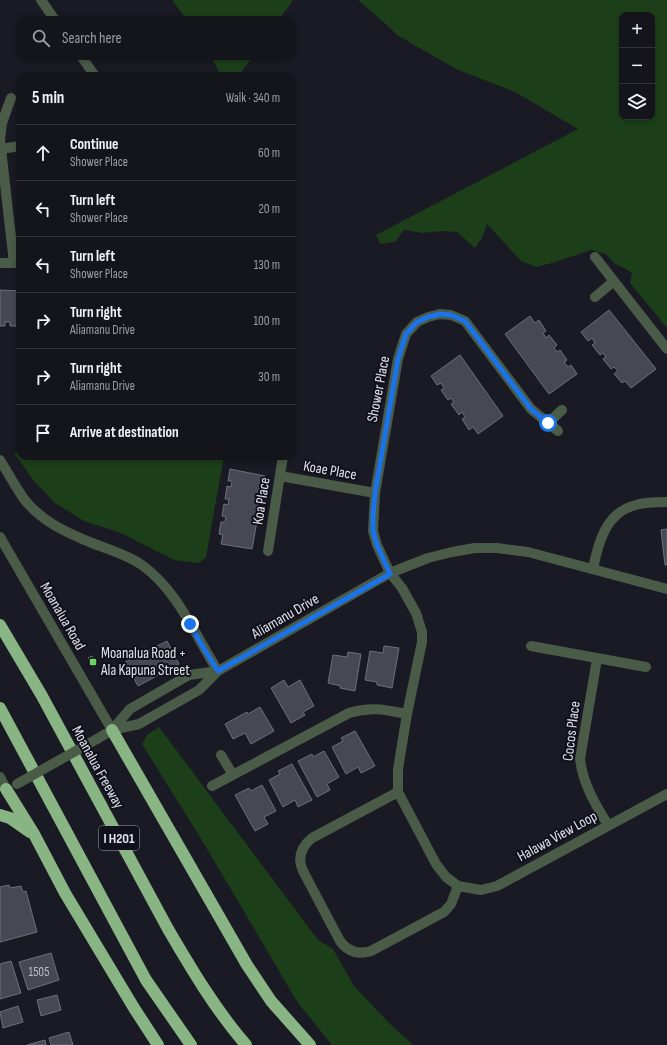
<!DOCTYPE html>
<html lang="en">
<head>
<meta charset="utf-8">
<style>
	:root { --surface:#14141b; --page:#1d1d24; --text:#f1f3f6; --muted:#9d9ea3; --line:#33333a }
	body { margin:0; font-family:"Sofia Sans Condensed",sans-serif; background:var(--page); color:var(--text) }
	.controls { position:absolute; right:12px; top:12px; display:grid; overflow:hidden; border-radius:8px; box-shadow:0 2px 6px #0003 }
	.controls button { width:36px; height:36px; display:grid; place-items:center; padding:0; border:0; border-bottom:1px solid var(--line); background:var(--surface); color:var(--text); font:20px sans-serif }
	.stop { position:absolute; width:12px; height:12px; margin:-9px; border:3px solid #1a73e8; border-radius:50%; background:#fff }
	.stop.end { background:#1a73e8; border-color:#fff; box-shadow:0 1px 4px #0008 }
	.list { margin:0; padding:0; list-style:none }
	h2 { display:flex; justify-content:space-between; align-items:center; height:52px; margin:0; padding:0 16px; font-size:17px }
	h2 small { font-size:13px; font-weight:400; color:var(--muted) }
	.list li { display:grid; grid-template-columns:26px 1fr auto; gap:12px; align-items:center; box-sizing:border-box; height:56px; padding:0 16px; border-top:1px solid var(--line) }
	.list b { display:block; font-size:15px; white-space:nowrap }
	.list p { margin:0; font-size:13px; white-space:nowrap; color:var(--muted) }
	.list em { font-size:13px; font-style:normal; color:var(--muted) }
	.icon { flex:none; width:22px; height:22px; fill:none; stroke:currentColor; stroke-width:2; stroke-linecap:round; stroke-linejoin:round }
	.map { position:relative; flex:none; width:667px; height:1045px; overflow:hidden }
	.search { position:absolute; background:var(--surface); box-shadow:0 2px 6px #0003; left:16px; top:16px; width:280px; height:44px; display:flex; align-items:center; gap:10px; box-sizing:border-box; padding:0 14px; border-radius:12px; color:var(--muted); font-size:15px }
	.panel { position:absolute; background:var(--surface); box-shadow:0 2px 6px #0003; left:16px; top:72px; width:280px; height:388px; border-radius:12px }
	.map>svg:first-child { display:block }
	.green { fill:#1c3f19; fill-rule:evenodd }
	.building { fill:#484854; stroke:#6f6f7c }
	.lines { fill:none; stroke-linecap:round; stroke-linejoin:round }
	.minor { stroke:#4a5b48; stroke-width:10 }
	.tertiary { stroke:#4a5b48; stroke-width:10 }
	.motorway { stroke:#89b484; stroke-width:12 }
	.tertiary-bridge { stroke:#4a5b48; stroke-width:10 }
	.route { stroke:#1a73e8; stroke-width:5 }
	.poi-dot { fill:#6cd362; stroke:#11111b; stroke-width:1.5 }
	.labels { text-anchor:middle; stroke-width:4; stroke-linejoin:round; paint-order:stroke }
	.number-label { font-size:13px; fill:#bcbcc4 }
	.shield { fill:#11111b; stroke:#a3a3ac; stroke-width:1 }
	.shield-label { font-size:14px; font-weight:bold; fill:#e2e2ea }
	.street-label { font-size:15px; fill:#e2e2ea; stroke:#11111b }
	.poi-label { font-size:15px; fill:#e2e2ea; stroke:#11111b; text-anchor:start }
</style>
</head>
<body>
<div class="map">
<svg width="667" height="1045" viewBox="0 0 667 1045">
	<rect width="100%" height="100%" fill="#1a1a24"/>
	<path class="green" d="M 172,0 L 293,0 L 279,20 L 187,20 Z
		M 358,0 L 667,0 L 667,328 L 630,283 L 632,273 L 624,268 L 615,264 L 606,254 L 591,250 L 552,263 L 536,267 L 521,261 L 487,224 L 482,238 L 475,248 L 457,232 L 441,231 L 422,233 L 404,230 L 395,242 L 380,244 L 376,235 L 578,129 L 515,92 L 456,69 L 397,35 L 387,25 ZM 622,15 L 652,15 L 652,117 L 622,117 Z
		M 211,56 L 253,56 L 239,76 L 221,76 Z
		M 20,451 L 20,456 L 224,456 L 206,557 L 199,563 L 174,560 L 121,533 L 84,521 L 55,503 L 34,481 L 14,453 Z
		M 159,727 L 318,940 L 333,949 L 354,986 L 390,1024 L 413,1045 L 332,1045 L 298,1003 L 200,837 L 142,744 L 147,735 Z"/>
	<path class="building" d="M 0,290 L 20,291 L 20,326 L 10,326 L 10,322 L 5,322 L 5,326 L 0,326 Z
		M 609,310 L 656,369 L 631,388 L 625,381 L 622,383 L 614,374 L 618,371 L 614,367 L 611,369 L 603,359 L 606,357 L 603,353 L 600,355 L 592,345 L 595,343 L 592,338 L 588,341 L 581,332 Z
		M 530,316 L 535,323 L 539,320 L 546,331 L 543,333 L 546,338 L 549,335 L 557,345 L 554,348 L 557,352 L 560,350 L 567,360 L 564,362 L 568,367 L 571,365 L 577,374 L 549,394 L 505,334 Z
		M 460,355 L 503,416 L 478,434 L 473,427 L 469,430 L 462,419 L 465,417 L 462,412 L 459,415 L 451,404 L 454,402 L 451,398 L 448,400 L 441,390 L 444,388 L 441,383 L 437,385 L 431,376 Z
		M 230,469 L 265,476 L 252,549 L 221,544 L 223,535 L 219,534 L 221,522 L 225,522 L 226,517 L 222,516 L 224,504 L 228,505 L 229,499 L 225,499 L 227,486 L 231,487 L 232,481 L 228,481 Z
		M 667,529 L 667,565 L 665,565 L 661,530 Z
		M 167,641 L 179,664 L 138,686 L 125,662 Z
		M 384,646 L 399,648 L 392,688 L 377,685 L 377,682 L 365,680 L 370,651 L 383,653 Z
		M 348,652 L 361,654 L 355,691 L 340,688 L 341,686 L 328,683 L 333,655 L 347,657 Z
		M 92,656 L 97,665 L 93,667 L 88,658 Z
		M 284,680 L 288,687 L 300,680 L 314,706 L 303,712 L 305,715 L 291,723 L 271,688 Z
		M 260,707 L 274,731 L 251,744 L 245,733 L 233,739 L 225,724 L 247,712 L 248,714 Z
		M 355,731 L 375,766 L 361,773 L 358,767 L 346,774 L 332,747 L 343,741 L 341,738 Z
		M 324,751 L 339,777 L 327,784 L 330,790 L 317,797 L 298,761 L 312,754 L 313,757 Z
		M 292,764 L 312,800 L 298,807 L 295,800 L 283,807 L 269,780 L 280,774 L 278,771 Z
		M 262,785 L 276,811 L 264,817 L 268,824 L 255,831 L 235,795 L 249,788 L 251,791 Z
		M 9,885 L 10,888 L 21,886 L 23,892 L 26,891 L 37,932 L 0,942 L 0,887 Z
		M 51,953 L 59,980 L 28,990 L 19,962 Z
		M 11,961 L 21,993 L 0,999 L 0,964 Z
		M 57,995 L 61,1010 L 41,1016 L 37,1000 Z
		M 18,1006 L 23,1022 L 3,1028 L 0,1012 Z
		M 69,1032 L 73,1045 L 51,1045 L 49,1038 Z
		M 45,1040 L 46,1045 L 27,1045 Z"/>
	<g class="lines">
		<path class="minor" d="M 41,0 L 55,20
			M 81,56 L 95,76
			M 11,98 L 2,123 L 0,140 L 14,263
			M 1,149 L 20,146
			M 595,257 L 667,349
			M 0,263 L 20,263
			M 595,297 L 614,281
			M 548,423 L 562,410
			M 280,476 L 375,493
			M 268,551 L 283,456
			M 593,569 C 598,543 606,512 636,505 C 645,502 657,502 667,502
			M 531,646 L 646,667
			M 597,659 L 580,759 C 583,784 595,804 608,825
			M 221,755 L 233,775
			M 212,786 L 349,713 C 371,706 386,710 407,714
			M 398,792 L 312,838 C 301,847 297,858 303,871 L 340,941 C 348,952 358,955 371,951 L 444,912 L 451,904 L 458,886 L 481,890 L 497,886 L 667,794
			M 458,886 L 446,877 L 436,864 L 398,792 L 398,769 L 407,714 L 422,642 L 422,632 L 416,613 L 402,588 L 390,573 L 377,545 L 373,531 L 375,493 L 398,359 L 406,334 L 417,322 L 428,317 L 440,314 L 451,315 L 465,321 L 531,409 L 558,431"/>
		<path class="tertiary" d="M 0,460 C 8,473 15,486 24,499 C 41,521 67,533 92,543 C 108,549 128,555 142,565 C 178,591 195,635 218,671
			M 0,537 L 112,730
			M 112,730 L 139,724 L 153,716 L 199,690 L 218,671 L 390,573 L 428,558 L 452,552 L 475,548 L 497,548 L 528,552 L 667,589
			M 97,739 L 112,730 L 130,709 L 189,675 L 218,671
			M 0,777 L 6,789"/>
		<path class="motorway" d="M 0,625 L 42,696 L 168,929 C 192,970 215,1009 246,1045
			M 0,708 L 146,980 L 191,1045
			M 112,730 L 247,965 L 271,1001 L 310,1045
			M 6,789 L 34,834 L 65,893 L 134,1008 L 158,1045
			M 0,815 L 10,818 L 30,832"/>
		<path class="tertiary-bridge" d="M 17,784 L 97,739"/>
	</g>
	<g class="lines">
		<path class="route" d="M 190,624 L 204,649 L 218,671 L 390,574 L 377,545 L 373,531 L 373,516 L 375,493 L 398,359 L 406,334 L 417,322 L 428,317 L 440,314 L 451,315 L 465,321 L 531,409 L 548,423"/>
	</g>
	<rect class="poi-dot" x="89" y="658" width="8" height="8" rx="2"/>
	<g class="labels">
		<g class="number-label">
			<text x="39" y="976">1505</text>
		</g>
		<rect class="shield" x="99" y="826" width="40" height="24" rx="3"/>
		<g class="shield-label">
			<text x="119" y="843">I H201</text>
		</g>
		<g class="street-label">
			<text transform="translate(378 389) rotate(-79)" y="5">Shower Place</text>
			<text transform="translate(330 470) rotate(10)" y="5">Koae Place</text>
			<text transform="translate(261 501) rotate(-81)" y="5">Koa Place</text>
			<text transform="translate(63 616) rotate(60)" y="5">Moanalua Road</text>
			<text transform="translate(285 616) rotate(-30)" y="5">Aliamanu Drive</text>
			<text transform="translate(571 731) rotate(-83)" y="5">Cocos Place</text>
			<text transform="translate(98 767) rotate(61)" y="5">Moanalua Freeway</text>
			<text transform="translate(557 836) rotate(-29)" y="5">Halawa View Loop</text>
		</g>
		<g class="poi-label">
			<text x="101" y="658">Moanalua Road +<tspan x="101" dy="17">Ala Kapuna Street</tspan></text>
		</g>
	</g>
</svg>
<div class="controls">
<button>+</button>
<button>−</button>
<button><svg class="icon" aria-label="layers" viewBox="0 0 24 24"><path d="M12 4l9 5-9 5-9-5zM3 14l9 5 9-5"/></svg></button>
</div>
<div class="stop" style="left:548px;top:423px"></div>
<div class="stop end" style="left:190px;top:624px"></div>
<div class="search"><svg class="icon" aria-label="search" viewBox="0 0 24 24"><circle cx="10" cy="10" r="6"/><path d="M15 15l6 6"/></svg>Search here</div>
<section class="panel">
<h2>5 min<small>Walk · 340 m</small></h2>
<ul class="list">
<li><svg class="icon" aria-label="ahead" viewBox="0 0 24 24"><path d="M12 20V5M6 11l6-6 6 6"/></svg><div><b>Continue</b><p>Shower Place</p></div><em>60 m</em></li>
<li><svg class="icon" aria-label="left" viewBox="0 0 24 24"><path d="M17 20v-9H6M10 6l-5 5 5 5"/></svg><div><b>Turn left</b><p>Shower Place</p></div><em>20 m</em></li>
<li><svg class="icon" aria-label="left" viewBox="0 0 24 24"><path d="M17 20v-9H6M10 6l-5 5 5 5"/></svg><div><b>Turn left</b><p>Shower Place</p></div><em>130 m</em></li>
<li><svg class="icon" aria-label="right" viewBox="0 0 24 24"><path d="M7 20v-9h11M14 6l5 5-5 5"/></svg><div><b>Turn right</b><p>Aliamanu Drive</p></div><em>100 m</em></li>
<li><svg class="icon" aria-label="right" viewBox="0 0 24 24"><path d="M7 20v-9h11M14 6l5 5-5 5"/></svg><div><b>Turn right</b><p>Aliamanu Drive</p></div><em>30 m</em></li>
<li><svg class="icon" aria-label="arrive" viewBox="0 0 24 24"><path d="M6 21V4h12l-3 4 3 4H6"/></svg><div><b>Arrive at destination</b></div></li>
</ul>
</section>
</div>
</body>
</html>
